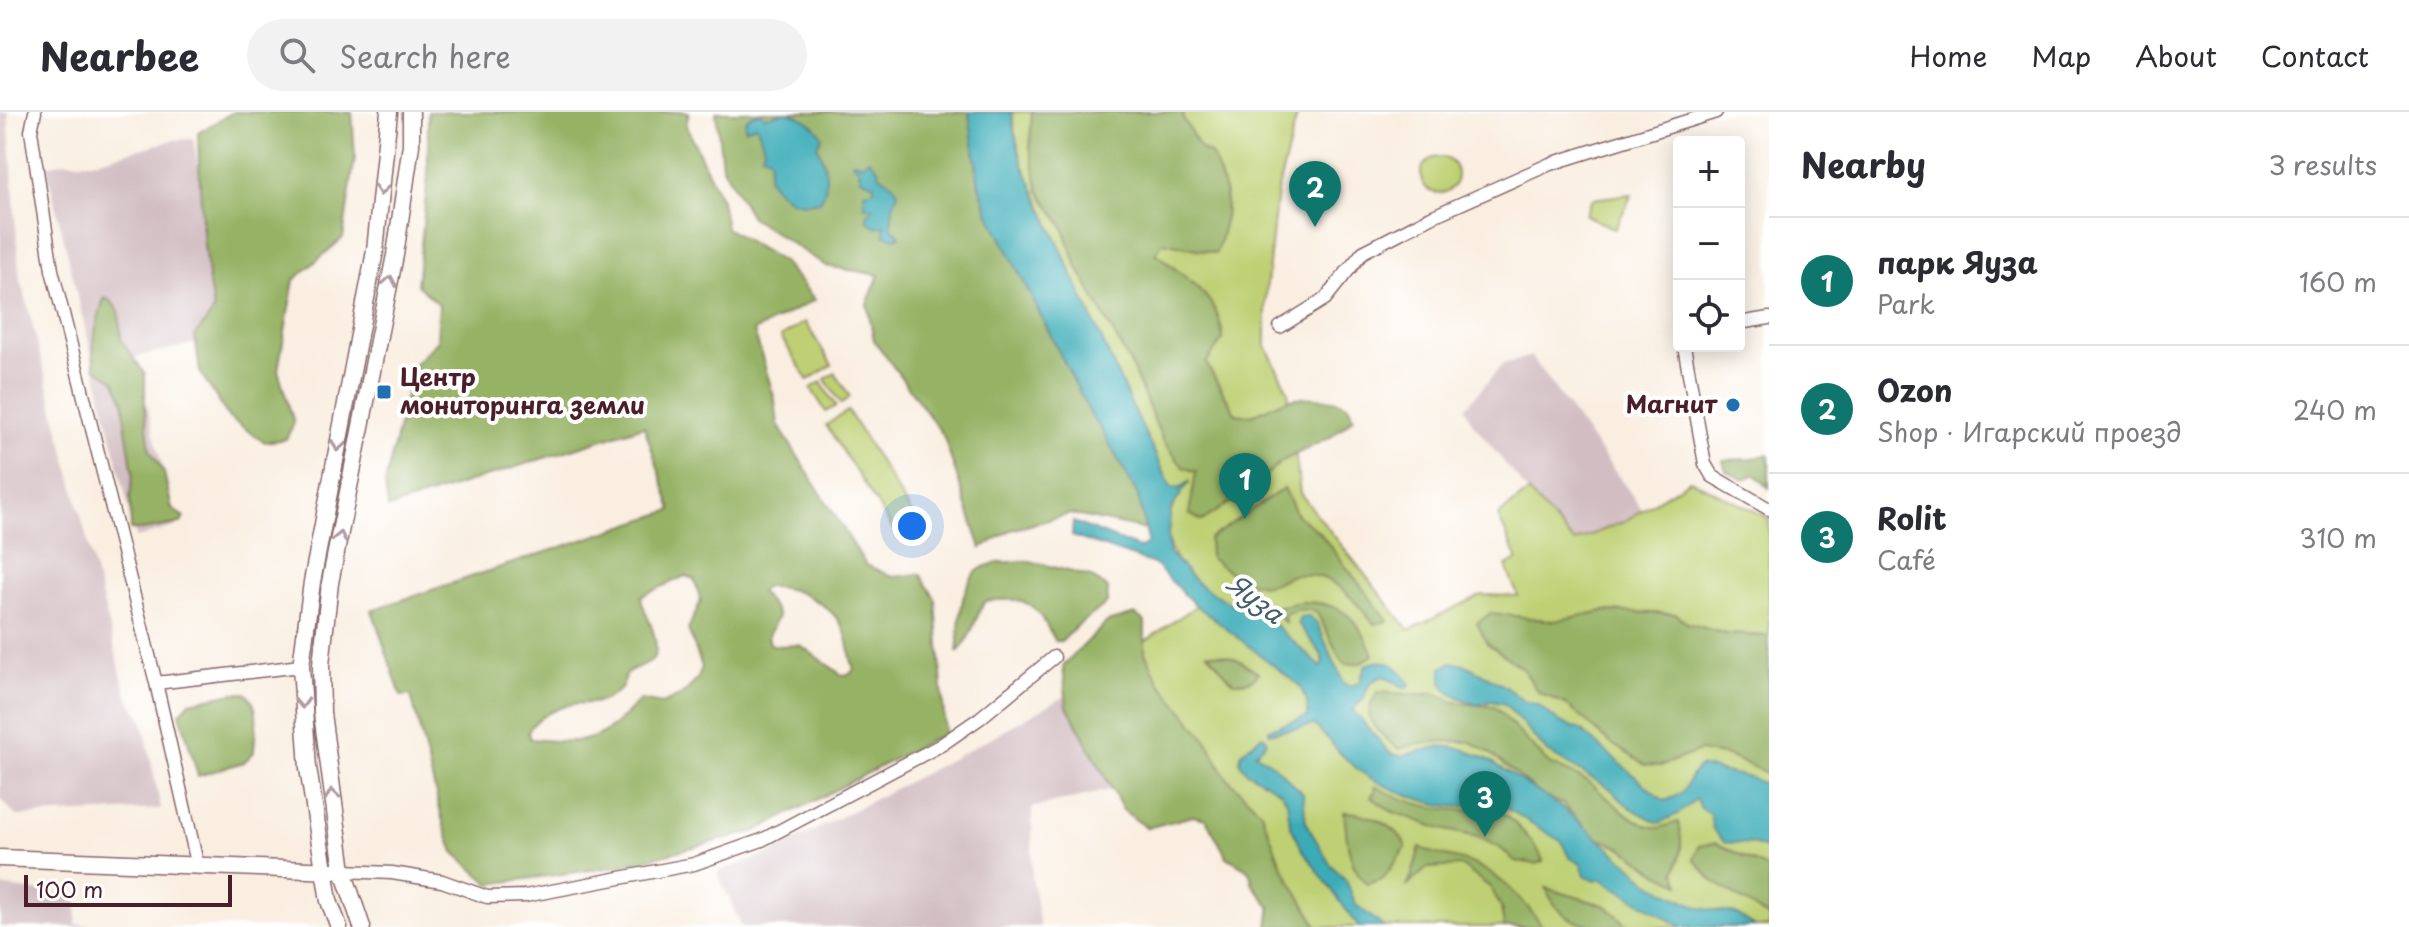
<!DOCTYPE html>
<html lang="en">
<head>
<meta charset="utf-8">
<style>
	:root { --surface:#fff; --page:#f2f2f3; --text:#2b2b33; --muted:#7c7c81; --line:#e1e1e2; --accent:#0f766e }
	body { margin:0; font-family:"Playpen Sans",sans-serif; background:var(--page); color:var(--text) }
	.controls { position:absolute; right:24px; top:24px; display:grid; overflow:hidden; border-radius:8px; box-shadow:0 4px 20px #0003 }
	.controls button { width:72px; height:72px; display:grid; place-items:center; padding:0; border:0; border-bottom:2px solid var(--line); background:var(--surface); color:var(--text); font:40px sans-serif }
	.scale { position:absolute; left:24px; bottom:20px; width:208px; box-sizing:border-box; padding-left:8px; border:4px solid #4a1f2b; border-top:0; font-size:22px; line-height:28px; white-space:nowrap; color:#4a1f2b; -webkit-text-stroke:6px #fff; paint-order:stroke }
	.you { position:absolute; left:912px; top:414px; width:28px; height:28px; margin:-20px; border:6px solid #fff; border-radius:50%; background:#1a73e8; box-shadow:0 0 0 12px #1a73e833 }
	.badge { display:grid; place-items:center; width:52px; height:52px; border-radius:50%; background:var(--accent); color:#fff; font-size:26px; font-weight:700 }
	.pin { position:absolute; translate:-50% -66px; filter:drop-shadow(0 2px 4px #0008) }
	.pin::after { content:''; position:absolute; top:42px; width:28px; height:24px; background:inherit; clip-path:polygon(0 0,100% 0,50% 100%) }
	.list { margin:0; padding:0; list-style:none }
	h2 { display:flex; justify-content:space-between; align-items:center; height:104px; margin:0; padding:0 32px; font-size:34px }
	h2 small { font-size:26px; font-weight:400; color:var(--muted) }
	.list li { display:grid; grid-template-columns:52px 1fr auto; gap:24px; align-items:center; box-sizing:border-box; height:128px; padding:0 32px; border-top:2px solid var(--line) }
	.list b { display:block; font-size:30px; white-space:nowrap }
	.list p { margin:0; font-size:26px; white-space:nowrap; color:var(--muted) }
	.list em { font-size:26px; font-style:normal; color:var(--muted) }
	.icon { flex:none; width:44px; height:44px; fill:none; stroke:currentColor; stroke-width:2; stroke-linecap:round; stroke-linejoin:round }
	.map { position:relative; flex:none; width:1769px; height:815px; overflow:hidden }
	header { display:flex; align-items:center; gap:48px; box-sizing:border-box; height:112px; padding:0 40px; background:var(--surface); border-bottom:2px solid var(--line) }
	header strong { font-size:38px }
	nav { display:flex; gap:44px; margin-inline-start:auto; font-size:28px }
	.search { width:560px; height:72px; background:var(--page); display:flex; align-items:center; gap:20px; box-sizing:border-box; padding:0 28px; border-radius:44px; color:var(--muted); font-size:30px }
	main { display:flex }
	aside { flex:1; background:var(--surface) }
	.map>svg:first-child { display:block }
	.industrial { fill:#d2bec2 }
	.green { fill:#bed073; stroke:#84784f; stroke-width:2 }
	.forest { fill:#96b265; stroke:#706848; stroke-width:2; fill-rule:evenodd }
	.water { fill:#3bacb7; stroke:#426671; stroke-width:2 }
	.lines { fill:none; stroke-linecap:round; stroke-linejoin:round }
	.minor-casing { stroke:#87676a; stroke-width:15 }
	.secondary-casing { stroke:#87676a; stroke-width:19 }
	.minor { stroke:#fff; stroke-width:12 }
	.secondary { stroke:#fff; stroke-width:16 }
	.oneway { stroke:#ae9aa0 }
	.poi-dot { fill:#1f6fb2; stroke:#fff; stroke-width:3 }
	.labels { text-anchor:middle; stroke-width:8; stroke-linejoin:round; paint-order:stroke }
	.poi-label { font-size:24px; font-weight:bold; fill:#4a1f2b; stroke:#fff; text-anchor:start }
	.water-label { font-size:26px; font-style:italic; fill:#435e6a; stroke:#fff }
</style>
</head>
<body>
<header>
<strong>Nearbee</strong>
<div class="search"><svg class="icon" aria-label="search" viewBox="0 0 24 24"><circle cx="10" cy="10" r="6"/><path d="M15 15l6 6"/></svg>Search here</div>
<nav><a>Home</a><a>Map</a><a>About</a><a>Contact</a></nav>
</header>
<main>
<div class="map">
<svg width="1769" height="815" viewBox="0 0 1769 815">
	<rect width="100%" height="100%" fill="#fff"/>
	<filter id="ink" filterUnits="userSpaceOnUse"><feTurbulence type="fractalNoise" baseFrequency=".0125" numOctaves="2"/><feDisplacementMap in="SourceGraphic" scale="16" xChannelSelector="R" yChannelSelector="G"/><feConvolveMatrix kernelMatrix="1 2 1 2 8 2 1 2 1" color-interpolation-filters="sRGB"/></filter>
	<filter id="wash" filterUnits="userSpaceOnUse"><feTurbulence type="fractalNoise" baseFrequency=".006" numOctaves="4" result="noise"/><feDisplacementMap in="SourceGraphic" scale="32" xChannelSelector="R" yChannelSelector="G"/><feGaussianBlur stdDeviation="1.8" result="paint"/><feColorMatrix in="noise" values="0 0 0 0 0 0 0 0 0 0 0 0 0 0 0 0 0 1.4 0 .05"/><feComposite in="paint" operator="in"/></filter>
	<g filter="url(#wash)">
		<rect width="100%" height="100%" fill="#f9eee0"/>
		<path class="industrial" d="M 0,0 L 8,0 L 19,160 L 126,581 L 143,610 L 161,697 L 16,704 L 0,686 Z
			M 193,27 L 227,224 L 135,245 L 177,414 L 136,426 L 46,54 L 65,50 L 91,50 L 174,28 Z
			M 1531,244 L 1642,397 L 1623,410 L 1574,430 L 1528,380 L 1472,310 L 1465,296 L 1503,252 Z
			M 1072,580 L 1127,674 L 1032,696 L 1032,766 L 1040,815 L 742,815 L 717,760 L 773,740 L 967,639 Z
			M 0,774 L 78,785 L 76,812 L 99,815 L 0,815 Z"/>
		<path class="green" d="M 1012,0 L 1298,0 L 1277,80 L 1266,180 L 1266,234 L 1288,279 L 1300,381 L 1409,518 L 1481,483 L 1518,484 L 1506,454 L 1518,448 L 1498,404 L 1528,380 L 1574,430 L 1623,410 L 1690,368 L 1769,406 L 1769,815 L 1269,815 L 1273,758 L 1072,580 L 1213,482 C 1184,464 1154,432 1173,395 C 1177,386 1184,377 1190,369 L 1180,377 L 1171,375 L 1129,288 L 1023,53 L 1014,19 Z
			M1421 63a18 18 0 1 1 36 0a18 18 0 1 1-36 0Z
			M 1632,82 L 1615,117 L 1585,103 L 1592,87 Z
			M 805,210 L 832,253 L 808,268 L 781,225 Z
			M 835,261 L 850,285 L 841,292 L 825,267 Z
			M 821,270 L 836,294 L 826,300 L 811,276 Z
			M 848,299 L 920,415 L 900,428 L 826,313 Z"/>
		<path class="forest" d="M 233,0 L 352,0 L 355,45 L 343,126 L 294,168 L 278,258 L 294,311 L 286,327 L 265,330 L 229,306 L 200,260 L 195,224 L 214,199 C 202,140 200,81 198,21 Z
			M 428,0 L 689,0 L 686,13 L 721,88 L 726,116 L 784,151 L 815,188 L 754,219 L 775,288 L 778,313 L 866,453 L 893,465 L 920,462 L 936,488 L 945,621 L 756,719 L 620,754 L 490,772 L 454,740 L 444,714 L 411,583 L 401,584 L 372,498 L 672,398 L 644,314 L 388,396 L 385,372 L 413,254 L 437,229 L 439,192 L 417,173 L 428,63 ZM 685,464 L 694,467 L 701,489 L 688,517 L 702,555 L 697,568 L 682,583 L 662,592 L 640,588 C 599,632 588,632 530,627 L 528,620 C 534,606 557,596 572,592 C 583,590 593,593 604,588 C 610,585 616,581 621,577 C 623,573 623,569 625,565 C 632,551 655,556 656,538 C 656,515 642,499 641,484 ZM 765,475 C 793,473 834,492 845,520 C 850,531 849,545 854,557 L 850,562 L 842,563 L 800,533 L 777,534 L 770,532 L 768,524 L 778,504 L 774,496 L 760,480 Z
			M 716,0 L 969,0 L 979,73 L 989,101 L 1094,309 L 1100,315 L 1138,383 L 1147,418 L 1070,402 L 1011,418 L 981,436 L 943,323 L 874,228 L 867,192 L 879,163 L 826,154 L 751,105 L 722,54 Z
			M 1032,0 L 1184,0 L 1183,6 L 1201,38 L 1211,42 C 1230,80 1230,101 1216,141 L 1163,130 L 1156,141 C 1186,168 1220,183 1223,227 L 1206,251 L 1236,302 C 1261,307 1268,291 1291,287 C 1302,284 1340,286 1348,294 C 1351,298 1352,302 1354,306 L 1331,325 L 1282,349 L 1249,378 L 1202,409 L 1189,402 L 1196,360 L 1183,355 L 1163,329 L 1131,253 L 1077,154 L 1063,114 L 1039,79 L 1030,35 Z
			M 104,186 L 111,189 L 119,199 L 121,228 L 145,262 L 145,298 L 150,338 L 164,361 L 172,397 L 184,405 L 181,411 C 168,413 142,420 131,418 L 130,386 L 133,361 L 125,310 L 124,289 L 114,268 L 95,256 C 90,233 98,207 104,186 Z
			M 1769,342 L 1769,376 L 1755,362 L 1743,368 L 1726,359 L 1723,348 L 1751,347 Z
			M 1284,376 L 1297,403 L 1320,421 L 1388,509 L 1374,512 C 1353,486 1332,458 1294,463 C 1284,465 1275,473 1265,473 C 1243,472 1227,458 1210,446 L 1209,427 Z
			M 1030,449 L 1091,465 L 1108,477 L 1107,491 L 1077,514 L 1062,529 L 1055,529 C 1034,489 1030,485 985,489 C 976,503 970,531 957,540 C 960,516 958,473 980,457 C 993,449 1015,450 1030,449 Z
			M 1302,490 C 1343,490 1359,507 1373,543 L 1360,551 L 1346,552 L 1341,547 L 1317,501 C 1307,495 1292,497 1284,504 L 1285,511 L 1270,496 Z
			M 1603,499 L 1676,502 L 1687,511 L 1726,522 L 1769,524 L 1769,662 L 1728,644 L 1700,639 L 1660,654 L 1645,653 L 1609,630 L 1566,592 L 1539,581 L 1523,557 L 1487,531 L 1477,511 L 1491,501 L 1554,509 Z
			M 1135,502 L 1145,510 L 1145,541 L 1160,571 L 1206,627 L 1226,665 L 1261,700 L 1282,754 L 1318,815 L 1268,815 L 1271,795 L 1253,773 L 1250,759 L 1227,745 L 1206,707 L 1193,704 L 1147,716 L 1123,698 L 1067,594 L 1063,554 L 1107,510 Z
			M 1208,541 C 1229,542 1242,548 1258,561 C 1251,571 1244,570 1233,570 Z
			M 1378,580 L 1421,583 L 1434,581 L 1453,590 L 1495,595 L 1549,652 L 1588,669 L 1626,702 L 1645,713 L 1658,716 L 1678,710 C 1683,728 1682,742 1675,759 L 1680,772 L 1659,762 L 1622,736 L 1593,724 L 1563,692 L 1543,684 L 1490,641 L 1471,630 L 1442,629 L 1412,633 L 1398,637 C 1378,618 1357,608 1378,580 Z
			M 233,581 L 246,581 C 263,596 254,620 254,640 L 244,650 L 198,664 L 180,601 L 190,590 Z
			M 1375,674 C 1400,688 1429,697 1459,698 C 1470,699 1486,696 1497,699 C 1510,703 1540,736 1543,749 L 1537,752 L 1515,749 L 1499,735 L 1478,725 L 1441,717 L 1391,699 L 1371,685 L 1375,679 Z
			M 1344,700 C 1365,700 1399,713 1406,735 L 1383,767 L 1367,772 C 1347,754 1347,726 1344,700 Z
			M 1716,731 L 1769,757 L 1769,806 L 1712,768 L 1694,747 L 1699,734 Z
			M 1420,735 C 1434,743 1447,744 1462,748 C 1497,758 1522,786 1543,815 L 1504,815 L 1501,795 L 1491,776 L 1462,754 L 1427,756 L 1405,776 L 1412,763 Z
			M 1546,776 L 1606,794 L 1630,815 C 1589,815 1561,815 1546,776 Z"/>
		<path class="water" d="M 787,0 C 799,3 817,12 822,25 L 817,34 C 825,50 831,74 820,89 C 793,95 782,86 768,66 L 770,49 L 768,44 L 762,42 L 764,36 C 763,32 758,15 756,13 L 745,17 L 745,9 L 750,4 L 760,1 L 765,5 Z
			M 969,0 L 1012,0 L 1014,19 L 1023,53 L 1129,288 L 1171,375 L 1180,377 L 1190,369 L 1171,397 L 1168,423 L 1169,441 L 1199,473 L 1237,495 L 1271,509 L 1321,555 L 1324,551 L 1321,542 L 1298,511 L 1300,505 L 1309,504 L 1317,511 L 1343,570 L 1349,574 L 1359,571 L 1366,553 C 1387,543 1400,555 1410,573 L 1406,576 L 1383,564 C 1371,569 1366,574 1364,587 L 1352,598 L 1390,641 L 1400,644 L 1441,634 L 1463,637 L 1489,648 L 1564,697 L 1654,774 L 1700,796 L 1736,802 L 1755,815 L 1682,815 L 1601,767 L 1595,769 L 1585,763 L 1581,752 L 1569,745 L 1562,730 L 1490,686 C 1482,688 1473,692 1465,694 C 1437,698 1375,673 1354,654 C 1340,643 1328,626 1314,613 L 1269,621 L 1269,617 L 1308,605 L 1307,591 L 1300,574 L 1192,490 L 1154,452 L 1072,424 L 1073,410 L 1139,436 L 1144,435 L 1148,429 L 1138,383 L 1100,315 L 1094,309 L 989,101 L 979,73 Z
			M 869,47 L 878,56 L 880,63 L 893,72 L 898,80 L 893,94 L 891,115 L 900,124 L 896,126 L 884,123 L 885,113 L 876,115 L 867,108 L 867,103 L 873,96 L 865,94 L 864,80 L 874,78 L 874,72 L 861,66 L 858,55 L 852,51 L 855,49 L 863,52 Z
			M 1451,550 L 1468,554 L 1508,576 L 1523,589 L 1538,593 L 1558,609 L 1581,618 L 1664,689 C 1694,680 1682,668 1700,654 L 1751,666 L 1769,674 L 1767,713 L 1769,738 L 1753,732 L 1724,730 L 1713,717 L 1710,703 L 1701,696 L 1696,687 L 1678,702 L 1659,711 C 1641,702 1624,694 1612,678 L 1546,639 L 1505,592 L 1491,589 L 1477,593 L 1451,582 L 1442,571 L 1442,556 Z
			M 1261,624 L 1265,625 L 1267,630 L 1255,641 L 1274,653 L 1303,682 L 1306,711 L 1330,752 L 1346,768 L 1356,793 L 1384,815 L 1359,815 L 1302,737 L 1290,712 L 1287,689 L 1281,680 L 1247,660 L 1240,651 L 1241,642 Z"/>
	</g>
	<g filter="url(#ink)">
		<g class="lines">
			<defs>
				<path id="minor" d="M 35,0 L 31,19 L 52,158 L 156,571 L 198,755
					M 1739,211 L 1769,206
					M 1280,215 L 1325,187 L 1363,140 L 1431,105 L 1550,52 L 1716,0
					M 1684,234 L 1705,352 L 1712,364 L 1769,397
					M 156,571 L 301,554
					M 343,759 L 392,761 L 442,769 L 487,785 L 525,784 L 694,752 L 762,728 L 941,633 L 980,606 L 1054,545"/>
				<path id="secondary" d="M 0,746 L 334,759
					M 339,815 L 329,789 L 308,656 L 301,554 L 312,470 L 375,139 L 389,0
					M 362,815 L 343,759 L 322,601 L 321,553 L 330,471 L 395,143 L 411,33 L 411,0"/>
			</defs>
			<use href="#minor" class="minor-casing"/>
			<use href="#secondary" class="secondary-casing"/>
			<use href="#minor" class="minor"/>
			<use href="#secondary" class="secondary"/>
		</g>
		<defs><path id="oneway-chevron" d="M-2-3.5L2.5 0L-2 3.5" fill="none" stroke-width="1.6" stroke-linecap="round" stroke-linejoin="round" transform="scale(2)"/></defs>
		<g class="oneway">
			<use href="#oneway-chevron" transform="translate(381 78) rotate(96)"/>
			<use href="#oneway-chevron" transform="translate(390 169) rotate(-79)"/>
			<use href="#oneway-chevron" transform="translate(338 334) rotate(101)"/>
			<use href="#oneway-chevron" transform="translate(340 425) rotate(-78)"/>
			<use href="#oneway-chevron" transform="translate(302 591) rotate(88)"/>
			<use href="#oneway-chevron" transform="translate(332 682) rotate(-98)"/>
		</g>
	</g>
	<g class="poi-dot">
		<rect x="376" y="272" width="16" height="16" rx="4"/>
		<circle cx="1733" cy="293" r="8"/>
	</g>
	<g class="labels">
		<g class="poi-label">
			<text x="400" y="274">Центр<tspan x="400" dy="28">мониторинга земли</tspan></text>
			<text x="1717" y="301" text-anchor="end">Магнит</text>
		</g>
		<g class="water-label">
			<text transform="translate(1255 487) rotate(37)" y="9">Яуза</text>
		</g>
	</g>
</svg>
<div class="controls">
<button>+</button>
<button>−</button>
<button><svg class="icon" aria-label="locate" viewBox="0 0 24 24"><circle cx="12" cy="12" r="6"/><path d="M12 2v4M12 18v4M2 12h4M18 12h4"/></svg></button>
</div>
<div class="scale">100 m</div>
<div class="you"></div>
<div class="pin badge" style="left:1245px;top:407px">1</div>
<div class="pin badge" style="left:1315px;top:115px">2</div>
<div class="pin badge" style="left:1485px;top:725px">3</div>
</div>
<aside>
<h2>Nearby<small>3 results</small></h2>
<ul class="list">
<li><span class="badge">1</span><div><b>парк Яуза</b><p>Park</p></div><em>160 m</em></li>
<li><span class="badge">2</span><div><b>Ozon</b><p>Shop · Игарский проезд</p></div><em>240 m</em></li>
<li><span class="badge">3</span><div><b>Rolit</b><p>Café</p></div><em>310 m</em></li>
</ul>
</aside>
</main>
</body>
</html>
